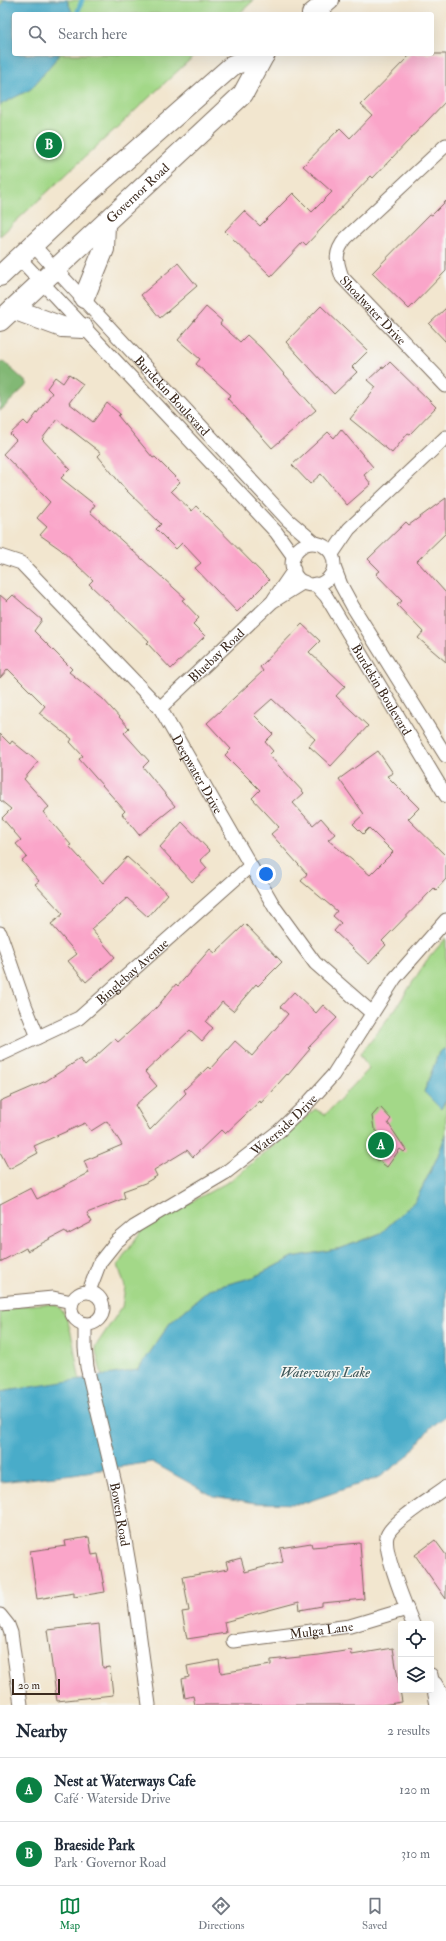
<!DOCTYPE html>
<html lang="en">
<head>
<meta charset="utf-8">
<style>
	:root { --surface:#fff; --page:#f2f2f3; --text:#1f2937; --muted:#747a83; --line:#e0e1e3; --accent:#0b8043 }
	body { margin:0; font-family:"IM FELL Double Pica",serif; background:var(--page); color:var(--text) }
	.controls { position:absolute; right:12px; bottom:12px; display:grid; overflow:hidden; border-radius:4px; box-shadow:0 4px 16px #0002 }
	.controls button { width:36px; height:36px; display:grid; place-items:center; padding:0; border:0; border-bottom:1px solid var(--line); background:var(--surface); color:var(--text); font:20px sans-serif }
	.scale { position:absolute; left:12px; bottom:10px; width:48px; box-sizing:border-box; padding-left:4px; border:2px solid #3b2a1e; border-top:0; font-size:11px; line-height:14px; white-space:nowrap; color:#3b2a1e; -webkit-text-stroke:3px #f6f6f2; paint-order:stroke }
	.you { position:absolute; left:266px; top:874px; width:14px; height:14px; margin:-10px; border:3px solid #fff; border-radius:50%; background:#1a73e8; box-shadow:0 0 0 6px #1a73e833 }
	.badge { display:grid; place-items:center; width:26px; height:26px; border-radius:50%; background:var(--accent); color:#fff; font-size:13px; font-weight:700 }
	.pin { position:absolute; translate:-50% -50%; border:2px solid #fff; box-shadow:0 1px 4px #0006 }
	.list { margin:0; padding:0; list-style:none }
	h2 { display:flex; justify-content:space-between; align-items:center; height:52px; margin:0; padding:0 16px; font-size:17px }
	h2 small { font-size:13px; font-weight:400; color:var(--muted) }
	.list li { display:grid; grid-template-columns:26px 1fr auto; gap:12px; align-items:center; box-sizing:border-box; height:64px; padding:0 16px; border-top:1px solid var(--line) }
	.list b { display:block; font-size:15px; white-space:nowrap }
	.list p { margin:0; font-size:13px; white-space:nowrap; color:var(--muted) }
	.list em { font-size:13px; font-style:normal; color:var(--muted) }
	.icon { flex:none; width:22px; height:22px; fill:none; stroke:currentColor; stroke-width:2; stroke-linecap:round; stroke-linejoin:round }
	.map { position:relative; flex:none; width:446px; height:1705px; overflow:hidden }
	.search { position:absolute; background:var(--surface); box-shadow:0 4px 16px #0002; left:12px; right:12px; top:12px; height:44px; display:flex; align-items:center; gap:10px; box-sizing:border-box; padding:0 14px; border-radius:4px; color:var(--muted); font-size:15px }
	.sheet { height:180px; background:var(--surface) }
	nav { display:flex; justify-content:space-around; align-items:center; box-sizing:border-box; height:56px; border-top:1px solid var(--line); background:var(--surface); font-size:11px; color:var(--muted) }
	nav a { display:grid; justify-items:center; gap:2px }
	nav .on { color:var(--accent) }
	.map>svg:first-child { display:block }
	.green { fill:#a3d888; stroke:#6f8153 }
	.forest { fill:#82b874; stroke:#5e7149 }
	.water { fill:#4aacc9; stroke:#426b74 }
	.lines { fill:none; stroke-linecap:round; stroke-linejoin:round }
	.stream { stroke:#4aacc9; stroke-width:5 }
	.building { fill:#faa5c9 }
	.minor-casing { stroke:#7b6c5c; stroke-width:15 }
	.primary-casing { stroke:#7b6c5c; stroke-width:22 }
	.minor { stroke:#fff; stroke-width:13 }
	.primary { stroke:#fff; stroke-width:20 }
	.labels { text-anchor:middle; stroke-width:3; stroke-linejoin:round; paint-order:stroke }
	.street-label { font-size:13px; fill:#3b2a1e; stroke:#f6f6f2 }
	.water-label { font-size:14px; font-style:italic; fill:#40585a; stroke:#f6f6f2 }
</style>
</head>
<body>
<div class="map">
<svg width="446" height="1705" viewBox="0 0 446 1705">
	<rect width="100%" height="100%" fill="#f6f6f2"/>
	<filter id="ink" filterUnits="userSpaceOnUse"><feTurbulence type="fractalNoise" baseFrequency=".025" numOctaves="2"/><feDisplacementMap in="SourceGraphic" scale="8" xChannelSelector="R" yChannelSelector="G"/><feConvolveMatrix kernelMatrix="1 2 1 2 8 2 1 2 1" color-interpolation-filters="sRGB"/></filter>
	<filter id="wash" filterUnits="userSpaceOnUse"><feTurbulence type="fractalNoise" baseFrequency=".012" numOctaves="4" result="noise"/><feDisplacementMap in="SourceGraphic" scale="16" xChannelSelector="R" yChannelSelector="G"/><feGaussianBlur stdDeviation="0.9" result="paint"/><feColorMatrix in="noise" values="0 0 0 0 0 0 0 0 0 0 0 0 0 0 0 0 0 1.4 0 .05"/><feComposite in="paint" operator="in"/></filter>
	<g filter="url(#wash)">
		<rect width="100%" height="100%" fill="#f2e6cf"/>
		<path class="green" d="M 0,0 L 254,0 L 239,14 L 14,14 L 14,54 L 196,54 L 0,236 Z
			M 446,938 L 446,1048 L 439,1052 L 424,1092 L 441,1109 L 446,1100 L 446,1134 L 437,1158 L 416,1200 L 381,1233 L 342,1248 L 293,1257 L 254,1277 L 210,1289 L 170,1323 L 138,1370 L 102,1376 L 95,1347 L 122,1307 L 125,1287 L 118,1265 L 143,1228 L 230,1181 L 283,1138 L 315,1109 L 325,1115 L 369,1069 L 360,1054 L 396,1008 L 427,960 Z
			M 40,1304 C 44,1304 51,1304 55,1305 C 73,1312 75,1363 80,1380 L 0,1392 L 0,1312 L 20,1306 Z"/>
		<path class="forest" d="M 3,361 L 28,384 L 0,411 L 0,363 Z"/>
		<path class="water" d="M 4,0 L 67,0 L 73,14 L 14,14 L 14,54 L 60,54 L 31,89 L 0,105 L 0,7 Z
			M 446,1048 L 446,1100 L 441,1109 L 424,1092 L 439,1052 Z
			M 446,1134 L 446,1416 L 430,1428 L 407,1457 L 380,1477 L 301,1504 L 256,1503 L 213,1496 L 152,1462 L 73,1474 L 0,1482 L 0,1392 L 138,1370 L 170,1323 L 210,1289 L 254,1277 L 293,1257 L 342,1248 L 381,1233 L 416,1200 L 437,1158 Z"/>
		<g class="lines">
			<path class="stream" d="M 77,14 L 82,0"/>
		</g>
		<g id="blocks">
			<path class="building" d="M 411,54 L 446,54 L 446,101 L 373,178 L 371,176 L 306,245 L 303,242 L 271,276 L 225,231 L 244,211 L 260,226 L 293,193 L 312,212 L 332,192 L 303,166 L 340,128 L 350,138 L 372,115 L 361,105 Z
				M 446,201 L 446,271 L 409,309 L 372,273 L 430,214 L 432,215 Z
				M 178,263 L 197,286 L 160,318 L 141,295 Z
				M 321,306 L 368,351 L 352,367 L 357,372 L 334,394 L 286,342 Z
				M 206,307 L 222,321 L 220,324 L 240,342 L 247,335 L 261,348 L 316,410 L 272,448 L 227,398 L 231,395 L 196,364 L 200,359 L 178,340 Z
				M 446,308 L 446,342 L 429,324 Z
				M 390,362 L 436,407 L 410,434 L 408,433 L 392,453 L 350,419 L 376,387 L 368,380 L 382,367 L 384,368 Z
				M 69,374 L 83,384 L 69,403 L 93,422 L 107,403 L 120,414 L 118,416 L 153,458 L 155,457 L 180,482 L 171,491 L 192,511 L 196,506 L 269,580 L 237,612 L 195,568 L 201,563 L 182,543 L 176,549 L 156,529 L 161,524 L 125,489 L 98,456 L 101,453 L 57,419 L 42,439 L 70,469 L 61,478 L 95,505 L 90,512 L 185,598 L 182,600 L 199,618 L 193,624 L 205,636 L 171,669 L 147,643 L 149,641 L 89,584 L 93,580 L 60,549 L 40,535 L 47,527 L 37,518 L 50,502 L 3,454 L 16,440 L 10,434 L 24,421 L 28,425 L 52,393 L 47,388 L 55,377 L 63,383 Z
				M 341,429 L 373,467 L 364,475 L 371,484 L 347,505 L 321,474 L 310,484 L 292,465 L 328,432 L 334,438 Z
				M 446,498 L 446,533 L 417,561 L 446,593 L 446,662 L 418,638 L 423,632 L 397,605 L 402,601 L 376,574 L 380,571 L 368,559 L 406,522 L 409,525 Z
				M 0,595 L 7,601 L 13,595 L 42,620 L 34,631 L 72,669 L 69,672 L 103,699 L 129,728 L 124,733 L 149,761 L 143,767 L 175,806 L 139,835 L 122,814 L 125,811 L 79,759 L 83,756 L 70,742 L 72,739 L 39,713 L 45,706 L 8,669 L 0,678 Z
				M 302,624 L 320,641 L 309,652 L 345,686 L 336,696 L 368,726 L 331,766 L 309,746 L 315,739 L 272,699 L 254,715 L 273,734 L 265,742 L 273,751 L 269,755 L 304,793 L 293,803 L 313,825 L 321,818 L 335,834 L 328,840 L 370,875 L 393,852 L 369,828 L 363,834 L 353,824 L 364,814 L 339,779 L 378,751 L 393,773 L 387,776 L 419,808 L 408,819 L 446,856 L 446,879 L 436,890 L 434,888 L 382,941 L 386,945 L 369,964 L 334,931 L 341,923 L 333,916 L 337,911 L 301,881 L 307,874 L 271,834 L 279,827 L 252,798 L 260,790 L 225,755 L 231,749 L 207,723 L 263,671 L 260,667 Z
				M 0,734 L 10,744 L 12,741 L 38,762 L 24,779 L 49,807 L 43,812 L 71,845 L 69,846 L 103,883 L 127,857 L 168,894 L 148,917 L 127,898 L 91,929 L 115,957 L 86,982 L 68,961 L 77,954 L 51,924 L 63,914 L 35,884 L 39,881 L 22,861 L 27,857 L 16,844 L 21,840 L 2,818 L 11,809 L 0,800 Z
				M 182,822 L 210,851 L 200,860 L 207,868 L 192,882 L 160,847 Z
				M 245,924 L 282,962 L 258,986 L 256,984 L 233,1011 L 222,1002 L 206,1022 L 213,1028 L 202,1041 L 190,1030 L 145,1072 L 157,1086 L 135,1105 L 150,1130 L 186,1093 L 184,1090 L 208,1067 L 210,1069 L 235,1041 L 252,1056 L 288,1014 L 280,1007 L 294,992 L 316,1013 L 323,1005 L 337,1018 L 308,1048 L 310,1049 L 288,1075 L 287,1074 L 261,1103 L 260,1101 L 225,1134 L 221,1130 L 193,1157 L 187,1150 L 154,1170 L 157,1176 L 145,1183 L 123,1191 L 125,1198 L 87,1213 L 92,1222 L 67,1235 L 65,1231 L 27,1251 L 26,1248 L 0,1262 L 0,1204 L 31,1188 L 37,1199 L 89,1173 L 84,1161 L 122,1145 L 107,1121 L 91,1131 L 85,1123 L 34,1146 L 38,1153 L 9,1169 L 0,1152 L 0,1101 L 46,1081 L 80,1059 L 85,1066 L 115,1039 L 118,1042 L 157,1007 L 176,984 L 178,986 L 210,949 L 215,953 Z
				M 380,1107 L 391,1119 L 388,1123 L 406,1150 L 404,1152 L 400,1149 L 387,1167 L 368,1153 L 382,1135 L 374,1129 L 372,1116 Z
				M 89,1537 L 92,1555 L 98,1554 L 105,1592 L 74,1597 L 74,1593 L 37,1599 L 30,1551 L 66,1546 L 65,1541 Z
				M 435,1540 L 446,1555 L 446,1599 L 415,1555 Z
				M 311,1543 L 312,1547 L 360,1543 L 364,1599 L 322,1603 L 322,1606 L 300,1610 L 299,1602 L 224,1622 L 226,1633 L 187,1639 L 182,1612 L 189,1611 L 183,1577 L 228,1569 L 226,1562 L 241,1558 L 245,1572 L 283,1562 L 280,1548 Z
				M 99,1624 L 103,1668 L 110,1667 L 113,1695 L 57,1701 L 47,1630 Z
				M 393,1648 L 402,1702 L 381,1705 L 195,1705 L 193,1696 L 185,1698 L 182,1679 L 189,1677 L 187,1666 L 219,1660 L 221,1673 L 271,1665 L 271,1660 L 319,1655 L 351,1650 L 352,1655 Z"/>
		</g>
	</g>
	<g filter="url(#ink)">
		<use href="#blocks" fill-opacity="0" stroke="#7b6c5c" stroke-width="1"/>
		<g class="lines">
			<defs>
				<g id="minor">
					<path id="s1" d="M 446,145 L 346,238 C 334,253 336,260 342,277 L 446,386"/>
					<path id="s2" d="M 33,245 L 288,520 L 315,543"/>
					<path d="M 19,258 L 276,532 L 294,557"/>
					<circle cx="313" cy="564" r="21"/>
					<path d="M 332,554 L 349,529 L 446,437"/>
					<path id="s3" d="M 0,556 L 21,563 L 160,708 L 275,908 L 315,963 L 372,1013"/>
					<path d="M 334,567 L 341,585 L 353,607 L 446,756"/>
					<path id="s4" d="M 315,584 L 326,596 L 446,796"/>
					<path d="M 274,599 L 294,570"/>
					<path id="s5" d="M 160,708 L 272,602 L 304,582"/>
					<path d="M 0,933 L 25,1005 L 38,1037"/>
					<path id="s6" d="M 0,1055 L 79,1018 L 250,866"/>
					<path id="s7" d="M 89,1291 L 100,1262 L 116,1242 L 134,1227 L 225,1173 L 279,1131 L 307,1104 L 333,1075 L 395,978 L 446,920"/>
					<circle cx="87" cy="1308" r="16"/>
					<path d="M 0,1303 L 53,1298 L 72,1302"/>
					<path id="s8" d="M 85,1324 L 85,1348 L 87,1367 L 116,1488 L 133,1587 L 149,1705"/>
					<path d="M 0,1615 L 8,1625 L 11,1633 L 21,1705"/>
					<path d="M 413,1624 C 406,1607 383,1551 387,1536 C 391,1522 433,1497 446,1487"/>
					<path id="s9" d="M 233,1641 L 350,1626 L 407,1609"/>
					<path d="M 431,1675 L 437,1705"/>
					<path d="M 435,1683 L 446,1701"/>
				</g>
				<g id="primary">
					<path d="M 312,14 L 329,0"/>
					<path d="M 0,276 L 88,193 L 233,65 L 265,54"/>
					<path d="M 84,298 L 104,249 L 105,224"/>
					<path d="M 13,309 L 62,327 L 83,328"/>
					<path id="s10" d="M 0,321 L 243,94 L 264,55"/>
				</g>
			</defs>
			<use href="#minor" class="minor-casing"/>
			<use href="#primary" class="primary-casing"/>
			<use href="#minor" class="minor"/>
			<use href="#primary" class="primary"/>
		</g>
	</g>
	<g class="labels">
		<g class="street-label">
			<text dy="5" stroke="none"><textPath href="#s10" startOffset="188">Governor Road</textPath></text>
			<text dy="5" stroke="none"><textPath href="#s1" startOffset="224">Shoalwater Drive</textPath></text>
			<text dy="5" stroke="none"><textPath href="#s2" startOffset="205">Burdekin Boulevard</textPath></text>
			<text dy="5" stroke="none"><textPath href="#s5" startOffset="77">Bluebay Road</textPath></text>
			<text dy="5" stroke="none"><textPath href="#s4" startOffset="125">Burdekin Boulevard</textPath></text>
			<text dy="5" stroke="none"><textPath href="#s3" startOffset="299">Deepwater Drive</textPath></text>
			<text dy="5" stroke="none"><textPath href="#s6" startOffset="158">Binglebay Avenue</textPath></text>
			<text dy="5" stroke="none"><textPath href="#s7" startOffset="262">Waterside Drive</textPath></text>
			<text dy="5" stroke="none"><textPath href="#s8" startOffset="194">Bowen Road</textPath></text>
			<text dy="5" stroke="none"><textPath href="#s9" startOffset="89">Mulga Lane</textPath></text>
		</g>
		<g class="water-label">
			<text x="325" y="1377">Waterways Lake</text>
		</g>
	</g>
</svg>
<div class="controls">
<button><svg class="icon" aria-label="locate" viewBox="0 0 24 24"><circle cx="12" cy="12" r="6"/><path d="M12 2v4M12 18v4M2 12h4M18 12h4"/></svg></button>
<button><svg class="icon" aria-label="layers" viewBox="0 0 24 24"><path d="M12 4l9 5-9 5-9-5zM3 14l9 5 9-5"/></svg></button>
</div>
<div class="scale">20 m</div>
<div class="you"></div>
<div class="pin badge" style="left:381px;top:1145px">A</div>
<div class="pin badge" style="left:49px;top:145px">B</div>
<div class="search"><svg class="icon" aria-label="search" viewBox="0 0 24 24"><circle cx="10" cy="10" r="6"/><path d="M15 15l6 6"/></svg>Search here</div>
</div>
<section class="sheet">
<h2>Nearby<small>2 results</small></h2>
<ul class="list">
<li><span class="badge">A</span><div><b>Nest at Waterways Cafe</b><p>Café · Waterside Drive</p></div><em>120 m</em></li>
<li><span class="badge">B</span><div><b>Braeside Park</b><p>Park · Governor Road</p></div><em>310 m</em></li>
</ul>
</section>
<nav>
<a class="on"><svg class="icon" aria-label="map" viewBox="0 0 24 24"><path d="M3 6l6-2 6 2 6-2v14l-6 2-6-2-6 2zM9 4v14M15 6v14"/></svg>Map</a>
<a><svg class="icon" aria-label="directions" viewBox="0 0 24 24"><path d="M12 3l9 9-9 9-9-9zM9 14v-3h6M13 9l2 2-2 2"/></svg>Directions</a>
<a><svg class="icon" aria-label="saved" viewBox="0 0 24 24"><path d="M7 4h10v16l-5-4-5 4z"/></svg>Saved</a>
</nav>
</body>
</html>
